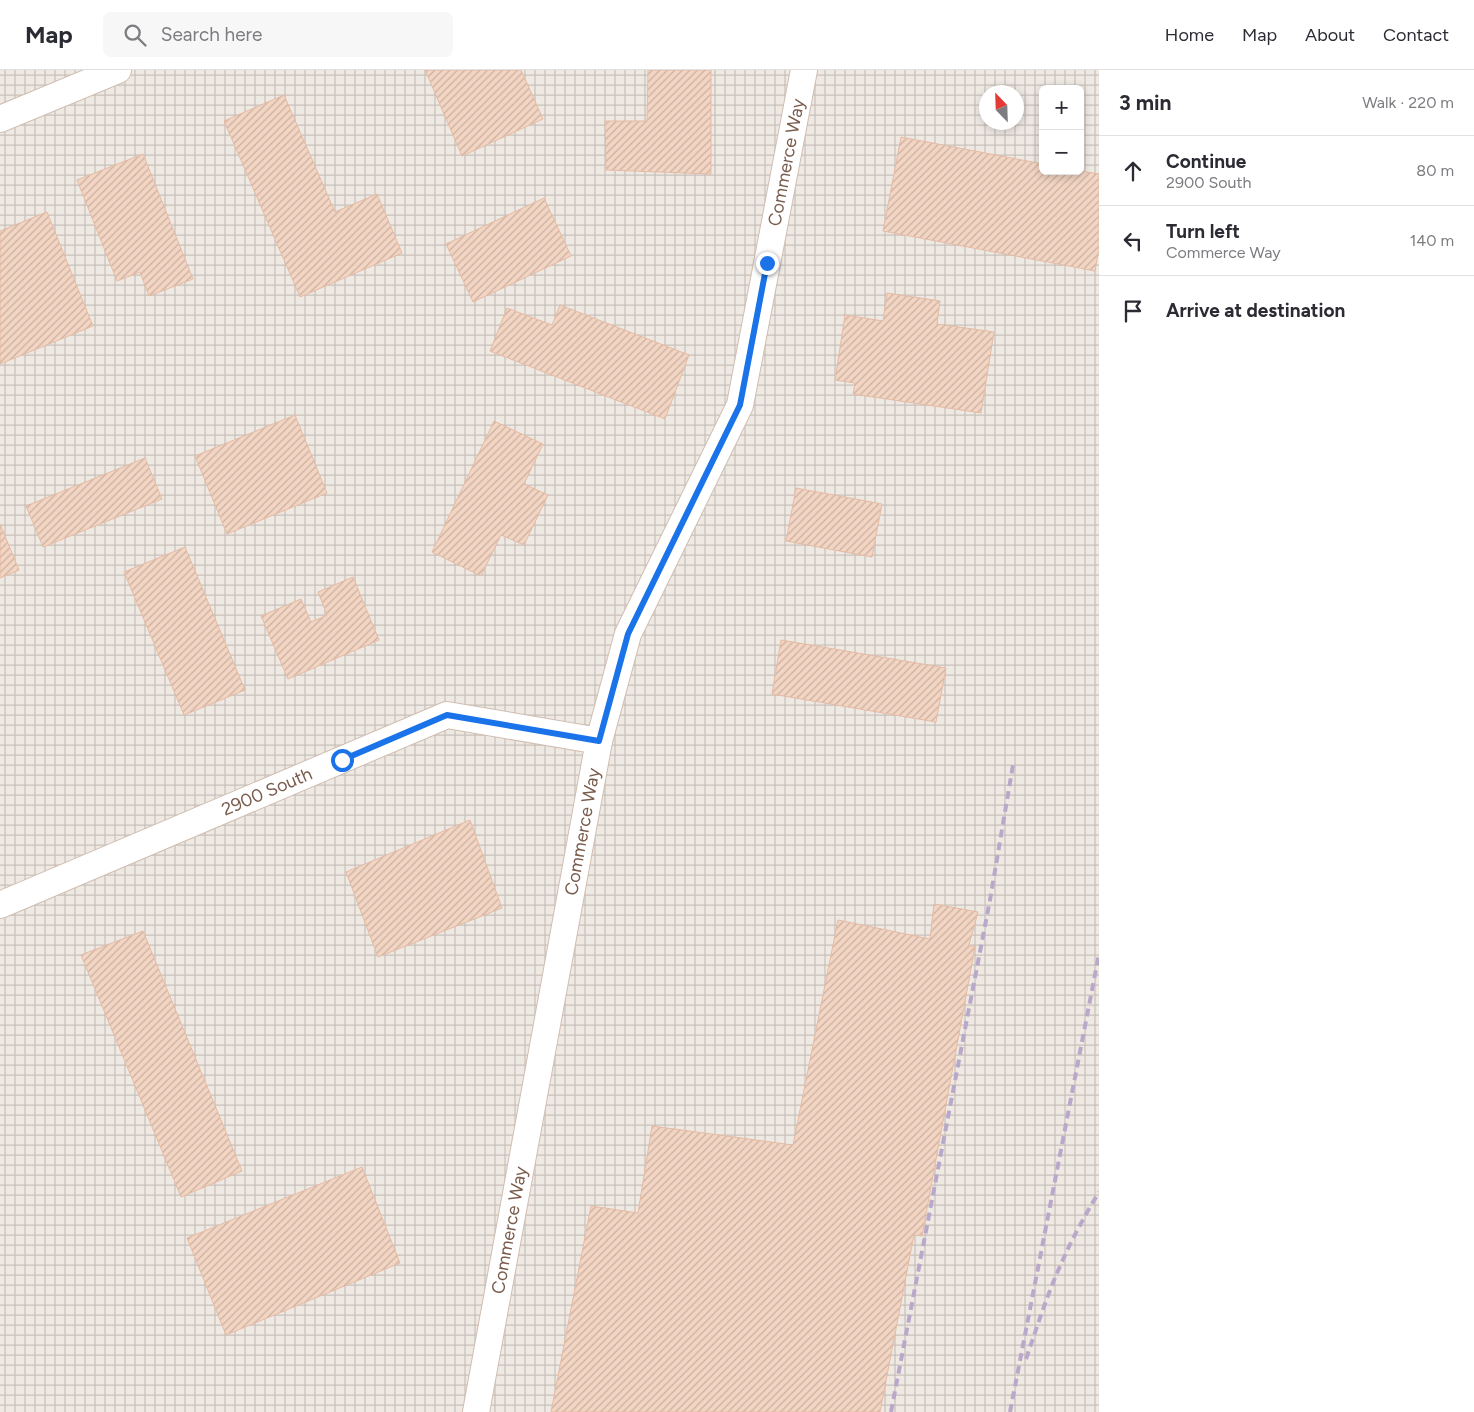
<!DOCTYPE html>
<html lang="en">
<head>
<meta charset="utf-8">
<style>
	:root { --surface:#fff; --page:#f7f7f7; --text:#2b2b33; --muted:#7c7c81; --line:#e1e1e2 }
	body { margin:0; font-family:Figtree,sans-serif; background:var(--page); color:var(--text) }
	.controls { position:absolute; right:15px; top:15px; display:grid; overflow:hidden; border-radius:8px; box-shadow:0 2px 8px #0003 }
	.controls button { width:45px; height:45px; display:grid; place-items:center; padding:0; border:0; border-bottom:1px solid var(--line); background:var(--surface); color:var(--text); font:25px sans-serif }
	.compass { position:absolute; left:979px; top:15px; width:45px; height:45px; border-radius:50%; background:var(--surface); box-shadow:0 2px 8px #0003; rotate:337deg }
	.stop { position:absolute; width:15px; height:15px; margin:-11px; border:4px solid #1a73e8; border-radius:50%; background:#fff }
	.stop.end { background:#1a73e8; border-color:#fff; box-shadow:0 1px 5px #0008 }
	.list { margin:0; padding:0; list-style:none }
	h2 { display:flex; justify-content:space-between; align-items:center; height:65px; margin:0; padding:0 20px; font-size:21px }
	h2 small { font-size:16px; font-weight:400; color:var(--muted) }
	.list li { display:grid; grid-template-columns:32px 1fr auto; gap:15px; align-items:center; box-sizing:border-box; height:70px; padding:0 20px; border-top:1px solid var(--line) }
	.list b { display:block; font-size:19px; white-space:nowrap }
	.list p { margin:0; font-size:16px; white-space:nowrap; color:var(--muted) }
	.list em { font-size:16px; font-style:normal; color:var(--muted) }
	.icon { flex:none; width:28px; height:28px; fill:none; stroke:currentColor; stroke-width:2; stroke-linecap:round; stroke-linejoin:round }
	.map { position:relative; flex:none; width:1099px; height:1342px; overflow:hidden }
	header { display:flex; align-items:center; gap:30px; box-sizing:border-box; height:70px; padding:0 25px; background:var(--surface); border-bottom:1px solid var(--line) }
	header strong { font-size:24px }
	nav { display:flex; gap:28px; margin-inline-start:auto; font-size:18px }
	.search { width:350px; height:45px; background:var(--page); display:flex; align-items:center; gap:12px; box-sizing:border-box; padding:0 18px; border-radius:8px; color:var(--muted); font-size:19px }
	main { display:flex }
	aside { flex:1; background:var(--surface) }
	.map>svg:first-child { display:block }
	.industrial { fill:url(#industrial-grid); fill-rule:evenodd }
	.building { fill:url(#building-hatch); stroke:#e6bba3 }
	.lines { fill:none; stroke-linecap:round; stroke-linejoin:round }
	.street-casing { stroke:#d1beb0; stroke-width:28 }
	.street { stroke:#fff; stroke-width:26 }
	.rail { stroke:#b9a8c9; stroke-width:4; stroke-dasharray:8 5; stroke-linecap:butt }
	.route { stroke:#1a73e8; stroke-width:6 }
	.labels { text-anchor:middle; stroke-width:4; stroke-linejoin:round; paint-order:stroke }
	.street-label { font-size:18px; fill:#7a5c4d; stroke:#fffaf3 }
</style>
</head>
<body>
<header>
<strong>Map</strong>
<div class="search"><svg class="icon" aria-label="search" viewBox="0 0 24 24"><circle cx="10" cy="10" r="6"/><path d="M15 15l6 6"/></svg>Search here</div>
<nav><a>Home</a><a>Map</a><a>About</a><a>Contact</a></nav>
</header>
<main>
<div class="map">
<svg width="1099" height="1342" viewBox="0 0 1099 1342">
	<defs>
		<pattern id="industrial-grid" width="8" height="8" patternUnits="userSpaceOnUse" patternTransform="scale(1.25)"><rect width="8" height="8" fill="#efe9e4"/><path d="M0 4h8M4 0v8" fill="none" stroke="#c7c0bb"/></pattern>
		<pattern id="building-hatch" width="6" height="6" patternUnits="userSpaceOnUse" patternTransform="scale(1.25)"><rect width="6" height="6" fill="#f3d5c3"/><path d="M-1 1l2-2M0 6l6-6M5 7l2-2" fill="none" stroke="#cab0a1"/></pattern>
	</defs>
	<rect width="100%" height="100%" fill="#fdf6ec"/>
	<path class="industrial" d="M 0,0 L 1099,0 L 1099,1342 L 0,1342 ZM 1043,19 L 1080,19 L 1080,101 L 1043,101 ZM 986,22 L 1016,22 L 1016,52 L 986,52 Z"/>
	<path class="building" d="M 425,0 L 521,0 L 543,49 L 462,86 Z
		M 648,0 L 711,0 L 711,104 L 606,100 L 605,51 L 647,51 Z
		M 284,25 L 335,142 L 377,124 L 402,183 L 300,227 L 224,51 Z
		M 901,67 L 1043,94 L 1043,101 L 1080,101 L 1099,104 L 1099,183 L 1098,183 L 1095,201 L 883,161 Z
		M 143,84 L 193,209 L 149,226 L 140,202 L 117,211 L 77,110 Z
		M 544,128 L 571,186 L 473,232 L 446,174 Z
		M 47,142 L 93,256 L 0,294 L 0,161 Z
		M 887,223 L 940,231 L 937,254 L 994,262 L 981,343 L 853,324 L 855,313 L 835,310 L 845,245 L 883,251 Z
		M 560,235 L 689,285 L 665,349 L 490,281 L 507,238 L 552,255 Z
		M 295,345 L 327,423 L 227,464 L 195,386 Z
		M 494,351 L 543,374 L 524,414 L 548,425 L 524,475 L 501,465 L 481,506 L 432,482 Z
		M 145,388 L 162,429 L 43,477 L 26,436 Z
		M 796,418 L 882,434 L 872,487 L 786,471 Z
		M 0,454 L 19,500 L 0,508 Z
		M 185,477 L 245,620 L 184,645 L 124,502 Z
		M 353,507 L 379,570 L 288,609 L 261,546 L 301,529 L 311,552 L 327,545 L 318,522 Z
		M 781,570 L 946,598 L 936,652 L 772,624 Z
		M 470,750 L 502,838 L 378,887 L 346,802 Z
		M 934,834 L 978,842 L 969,875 L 975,877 L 922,1166 L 914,1165 L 880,1342 L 551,1342 L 591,1136 L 638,1143 L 652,1056 L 793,1075 L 838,850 L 930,869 Z
		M 143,861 L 242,1101 L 181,1127 L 81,885 Z
		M 362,1097 L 400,1193 L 226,1265 L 187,1168 Z"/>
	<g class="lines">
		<defs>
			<g id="street">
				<path d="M 0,49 L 118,0"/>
				<path id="s1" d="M 0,835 L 447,645 L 599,671"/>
				<path id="s2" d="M 476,1342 L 599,671 L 628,564 L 740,335 L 804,0"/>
			</g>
		</defs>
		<use href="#street" class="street-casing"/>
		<use href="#street" class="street"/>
		<path class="rail" d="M 1026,1289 C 1037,1257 1047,1225 1061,1194 C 1072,1169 1085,1145 1099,1122
			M 891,1342 L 990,830 L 1013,695
			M 1010,1342 L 1099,884"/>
	</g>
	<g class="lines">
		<path class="route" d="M 342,690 L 447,645 L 599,671 L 628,564 L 740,335 L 767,193"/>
	</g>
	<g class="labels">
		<g class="street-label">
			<text dy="6" stroke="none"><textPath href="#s2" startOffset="1295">Commerce Way</textPath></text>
			<text dy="6" stroke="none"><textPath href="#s1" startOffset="290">2900 South</textPath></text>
			<text dy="6" stroke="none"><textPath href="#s2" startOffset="590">Commerce Way</textPath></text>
			<text dy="6" stroke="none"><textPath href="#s2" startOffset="185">Commerce Way</textPath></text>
		</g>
	</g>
</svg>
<div class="controls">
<button>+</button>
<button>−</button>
</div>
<svg class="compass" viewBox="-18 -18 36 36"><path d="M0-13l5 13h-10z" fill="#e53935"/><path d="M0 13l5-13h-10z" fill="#7c7c81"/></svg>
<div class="stop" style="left:342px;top:690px"></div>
<div class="stop end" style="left:767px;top:193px"></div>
</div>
<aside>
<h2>3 min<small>Walk · 220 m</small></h2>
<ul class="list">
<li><svg class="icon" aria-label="ahead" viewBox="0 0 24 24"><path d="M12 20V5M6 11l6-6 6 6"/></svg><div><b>Continue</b><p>2900 South</p></div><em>80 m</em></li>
<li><svg class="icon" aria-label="left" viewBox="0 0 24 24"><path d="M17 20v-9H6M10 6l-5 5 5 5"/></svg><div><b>Turn left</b><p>Commerce Way</p></div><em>140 m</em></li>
<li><svg class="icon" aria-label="arrive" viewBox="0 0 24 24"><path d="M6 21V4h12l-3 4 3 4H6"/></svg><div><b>Arrive at destination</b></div></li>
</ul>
</aside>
</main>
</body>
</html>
